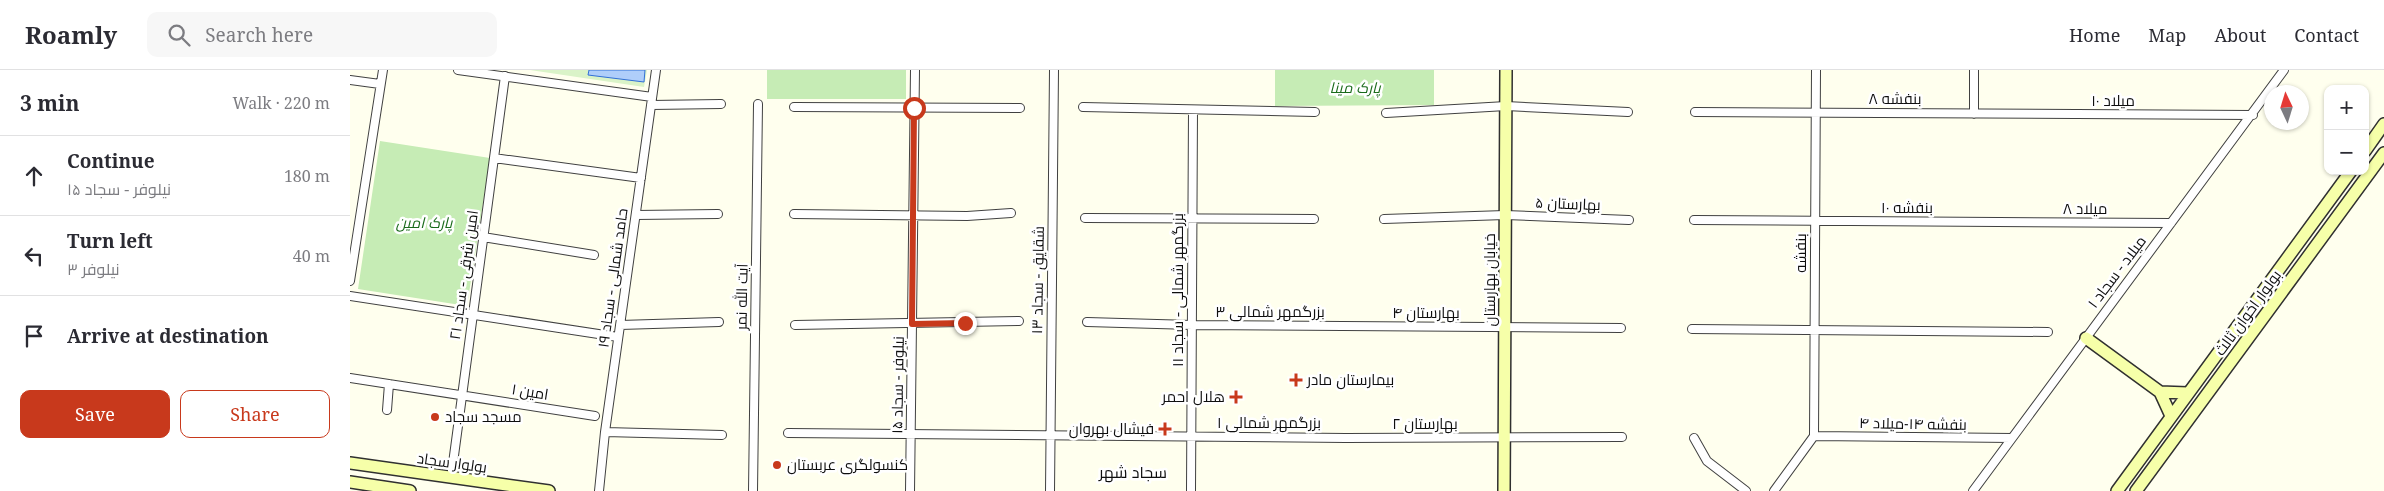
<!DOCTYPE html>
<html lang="en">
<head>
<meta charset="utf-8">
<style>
	:root { --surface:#fff; --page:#f7f7f7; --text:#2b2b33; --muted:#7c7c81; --line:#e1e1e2; --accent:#c8391c }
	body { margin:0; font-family:"Noto Serif",Cairo,serif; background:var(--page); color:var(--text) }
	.controls { position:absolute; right:15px; top:15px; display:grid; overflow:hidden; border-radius:10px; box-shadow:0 1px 4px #0004 }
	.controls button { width:45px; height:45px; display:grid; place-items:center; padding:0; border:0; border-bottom:1px solid var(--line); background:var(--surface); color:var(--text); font:25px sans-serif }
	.compass { position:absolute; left:1914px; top:15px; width:45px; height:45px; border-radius:50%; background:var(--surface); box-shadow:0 1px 4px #0004; rotate:356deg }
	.stop { position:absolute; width:15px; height:15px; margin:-11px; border:4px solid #c8391c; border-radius:50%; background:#fff }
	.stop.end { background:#c8391c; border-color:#fff; box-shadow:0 1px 5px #0008 }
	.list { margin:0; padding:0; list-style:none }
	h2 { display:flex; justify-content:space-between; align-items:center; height:65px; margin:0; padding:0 20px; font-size:21px }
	h2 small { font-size:16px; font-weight:400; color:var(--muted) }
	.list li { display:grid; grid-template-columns:32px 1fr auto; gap:15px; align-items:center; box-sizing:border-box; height:80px; padding:0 20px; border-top:1px solid var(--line) }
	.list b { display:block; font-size:19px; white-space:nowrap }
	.list p { margin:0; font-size:16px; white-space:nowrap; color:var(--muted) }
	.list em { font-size:16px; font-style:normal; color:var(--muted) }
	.actions { display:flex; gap:10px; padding:15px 20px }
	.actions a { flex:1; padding:11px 0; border:1px solid var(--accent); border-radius:10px; text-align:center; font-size:18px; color:var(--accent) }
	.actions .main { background:var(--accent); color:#fff }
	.icon { flex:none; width:28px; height:28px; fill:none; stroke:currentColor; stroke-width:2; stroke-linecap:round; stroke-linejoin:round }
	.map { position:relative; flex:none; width:2034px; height:421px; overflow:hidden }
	header { display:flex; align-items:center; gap:30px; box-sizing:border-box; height:70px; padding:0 25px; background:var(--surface); border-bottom:1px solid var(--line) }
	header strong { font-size:24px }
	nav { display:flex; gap:28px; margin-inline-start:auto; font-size:18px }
	.search { width:350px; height:45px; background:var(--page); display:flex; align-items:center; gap:12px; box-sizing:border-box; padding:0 18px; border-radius:10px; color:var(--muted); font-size:19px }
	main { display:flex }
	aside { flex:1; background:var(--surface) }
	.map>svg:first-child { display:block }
	.green { fill:#c6ecb5 }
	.pitch { fill:#daf3c8 }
	.water { fill:#afcefa; stroke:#3170d6 }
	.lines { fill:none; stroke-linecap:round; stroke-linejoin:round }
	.street-casing { stroke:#414141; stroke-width:10 }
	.secondary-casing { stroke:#303030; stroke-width:14 }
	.street { stroke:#fff; stroke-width:8 }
	.secondary { stroke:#f6ffa9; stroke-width:11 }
	.route { stroke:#c8391c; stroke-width:6 }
	.poi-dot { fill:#c8391c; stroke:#fff; stroke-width:2 }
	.labels { text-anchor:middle; stroke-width:5; stroke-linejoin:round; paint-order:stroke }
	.park-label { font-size:15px; font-style:italic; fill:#196a1a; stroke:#fff }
	.street-label { font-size:15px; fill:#0e0e0e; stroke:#fff }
	.poi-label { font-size:15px; fill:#0e0e0e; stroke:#fff; text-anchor:start }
	.neighbourhood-label { font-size:16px; fill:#0e0e0e; stroke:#fff }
</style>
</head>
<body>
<header>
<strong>Roamly</strong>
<div class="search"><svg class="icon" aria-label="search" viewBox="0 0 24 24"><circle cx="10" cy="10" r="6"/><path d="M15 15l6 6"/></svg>Search here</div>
<nav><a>Home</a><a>Map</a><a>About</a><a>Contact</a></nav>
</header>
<main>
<aside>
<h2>3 min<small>Walk · 220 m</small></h2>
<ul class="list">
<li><svg class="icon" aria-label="ahead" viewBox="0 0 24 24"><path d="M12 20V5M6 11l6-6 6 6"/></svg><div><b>Continue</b><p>نیلوفر - سجاد ۱۵</p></div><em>180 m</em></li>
<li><svg class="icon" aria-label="left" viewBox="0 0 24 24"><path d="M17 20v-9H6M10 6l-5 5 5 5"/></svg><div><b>Turn left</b><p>نیلوفر ۳</p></div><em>40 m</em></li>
<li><svg class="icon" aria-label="arrive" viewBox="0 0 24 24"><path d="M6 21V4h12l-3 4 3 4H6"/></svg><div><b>Arrive at destination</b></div></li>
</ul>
<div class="actions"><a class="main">Save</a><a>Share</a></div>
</aside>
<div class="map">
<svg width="2034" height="421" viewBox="0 0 2034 421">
	<rect width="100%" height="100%" fill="#ffe"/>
	<path class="green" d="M 417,0 L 556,0 L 556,29 L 417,29 Z
		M 925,0 L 1084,0 L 1084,35 L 925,36 Z
		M 30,71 L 140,88 L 117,236 L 8,219 Z"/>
	<path class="pitch" d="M 180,0 L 297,0 L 294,17 Z"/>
	<path class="water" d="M 239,0 L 295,0 L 294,12 L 238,5 Z"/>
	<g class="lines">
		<defs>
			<path id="street" d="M 108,0 L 302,27
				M 0,10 L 30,14
				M 301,35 L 371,34
				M 444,37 L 670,38
				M 733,37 L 965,42
				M 1345,42 L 1903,45
				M 1036,43 L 1156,36 L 1278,42
				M 1624,44 L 1624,0
				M 144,88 L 291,108
				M 444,144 L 617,146 L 661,143
				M 286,145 L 368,144
				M 735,148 L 964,149
				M 1034,149 L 1155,145 L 1279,150
				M 1344,150 L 1821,153
				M 133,167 L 244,185
				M 0,211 L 33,0
				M 0,226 L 268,267
				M 737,252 L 842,255 L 1271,258
				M 270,255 L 369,252
				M 445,255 L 669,251
				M 1342,259 L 1698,262
				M 0,308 L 245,346
				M 37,340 L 39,314
				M 255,362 L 372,365
				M 438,363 L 996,368 L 1272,367
				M 1464,366 L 1466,0
				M 1464,366 L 1662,368
				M 1344,368 L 1357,391 L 1396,421
				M 101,408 L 155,6
				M 249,421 L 255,362 L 306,0
				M 403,421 L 408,34
				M 560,421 L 565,0
				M 700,421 L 704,0
				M 841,421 L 843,40
				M 1424,421 L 1464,366
				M 1623,421 L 1934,0"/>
			<path id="secondary" d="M 2015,81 L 2034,54
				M 1736,268 L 1810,322 L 1821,346
				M 1810,322 L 1838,323
				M 0,393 L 199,421
				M 0,412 L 60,421
				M 1154,421 L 1156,0
				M 1767,421 L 2001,101
				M 1786,421 L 2034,83"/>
		</defs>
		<use href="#street" class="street-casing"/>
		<use href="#secondary" class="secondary-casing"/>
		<use href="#street" class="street"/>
		<use href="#secondary" class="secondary"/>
	</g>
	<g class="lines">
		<path class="route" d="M 564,38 L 562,254 L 615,253"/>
	</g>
	<g class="poi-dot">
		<path d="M943.5 302.5h5v5h5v5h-5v5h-5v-5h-5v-5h5z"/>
		<path d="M883.5 319.5h5v5h5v5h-5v5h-5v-5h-5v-5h5z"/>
		<circle cx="85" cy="347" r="5"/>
		<path d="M812.5 351.5h5v5h5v5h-5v5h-5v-5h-5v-5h5z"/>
		<circle cx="427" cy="395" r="5"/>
	</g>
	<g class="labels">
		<g class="park-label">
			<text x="1005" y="23">پارک مینا</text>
			<text x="74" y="158">پارک امین</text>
		</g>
		<g class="street-label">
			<text x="1545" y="34">بنفشه ۸</text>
			<text x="1763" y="36">میلاد ۱۰</text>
			<text transform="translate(1218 134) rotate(2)" y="5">بهارستان ۵</text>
			<text x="1557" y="143">بنفشه ۱۰</text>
			<text x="1735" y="144">میلاد ۸</text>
			<text transform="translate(1451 183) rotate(-90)" y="5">بنفشه</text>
			<text transform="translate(1767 202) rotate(-53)" y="5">میلاد - سجاد ۱</text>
			<text transform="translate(114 205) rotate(-82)" y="5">امین شرقی - سجاد ۲۱</text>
			<text transform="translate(263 208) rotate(-82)" y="5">حامد شمالی - سجاد ۱۹</text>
			<text transform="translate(688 210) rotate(-89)" y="5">شقایق - سجاد ۱۳</text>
			<text transform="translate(1140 210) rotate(-90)" y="5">خیابان بهارستان</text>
			<text transform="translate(828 220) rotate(-90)" y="5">بزرگمهر شمالی - سجاد ۱۱</text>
			<text transform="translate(392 227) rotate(-89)" y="5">آیت الله نمر</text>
			<text x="920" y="247">بزرگمهر شمالی ۳</text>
			<text x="1076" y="248">بهارستان ۴</text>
			<text transform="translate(1898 243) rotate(-54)" y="5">بولوار اخوان ثالث</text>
			<text transform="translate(548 315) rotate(-89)" y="5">نیلوفر - سجاد ۱۵</text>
			<text transform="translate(180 322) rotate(9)" y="5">امین ۱</text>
			<text x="919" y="358">بزرگمهر شمالی ۱</text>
			<text x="1075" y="359">بهارستان ۲</text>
			<text transform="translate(1563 354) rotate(1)" y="5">بنفشه ۱۴-میلاد ۴</text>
			<text transform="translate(102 393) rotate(8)" y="5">بولوار سجاد</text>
		</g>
		<g class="poi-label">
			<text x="957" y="315">بیمارستان مادر</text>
			<text x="875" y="332" text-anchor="end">هلال احمر</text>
			<text x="95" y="352">مسجد سجاد</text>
			<text x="804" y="364" text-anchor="end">فیشال بهروان</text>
			<text x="437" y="400">کنسولگری عربستان</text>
		</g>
		<g class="neighbourhood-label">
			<text x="783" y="408">سجاد شهر</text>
		</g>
	</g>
</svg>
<div class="controls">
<button>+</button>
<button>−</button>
</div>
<svg class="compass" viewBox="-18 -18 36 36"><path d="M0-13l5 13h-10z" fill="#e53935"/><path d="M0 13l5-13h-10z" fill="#7c7c81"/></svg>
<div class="stop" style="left:564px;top:38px"></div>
<div class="stop end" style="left:615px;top:253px"></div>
</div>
</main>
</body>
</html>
